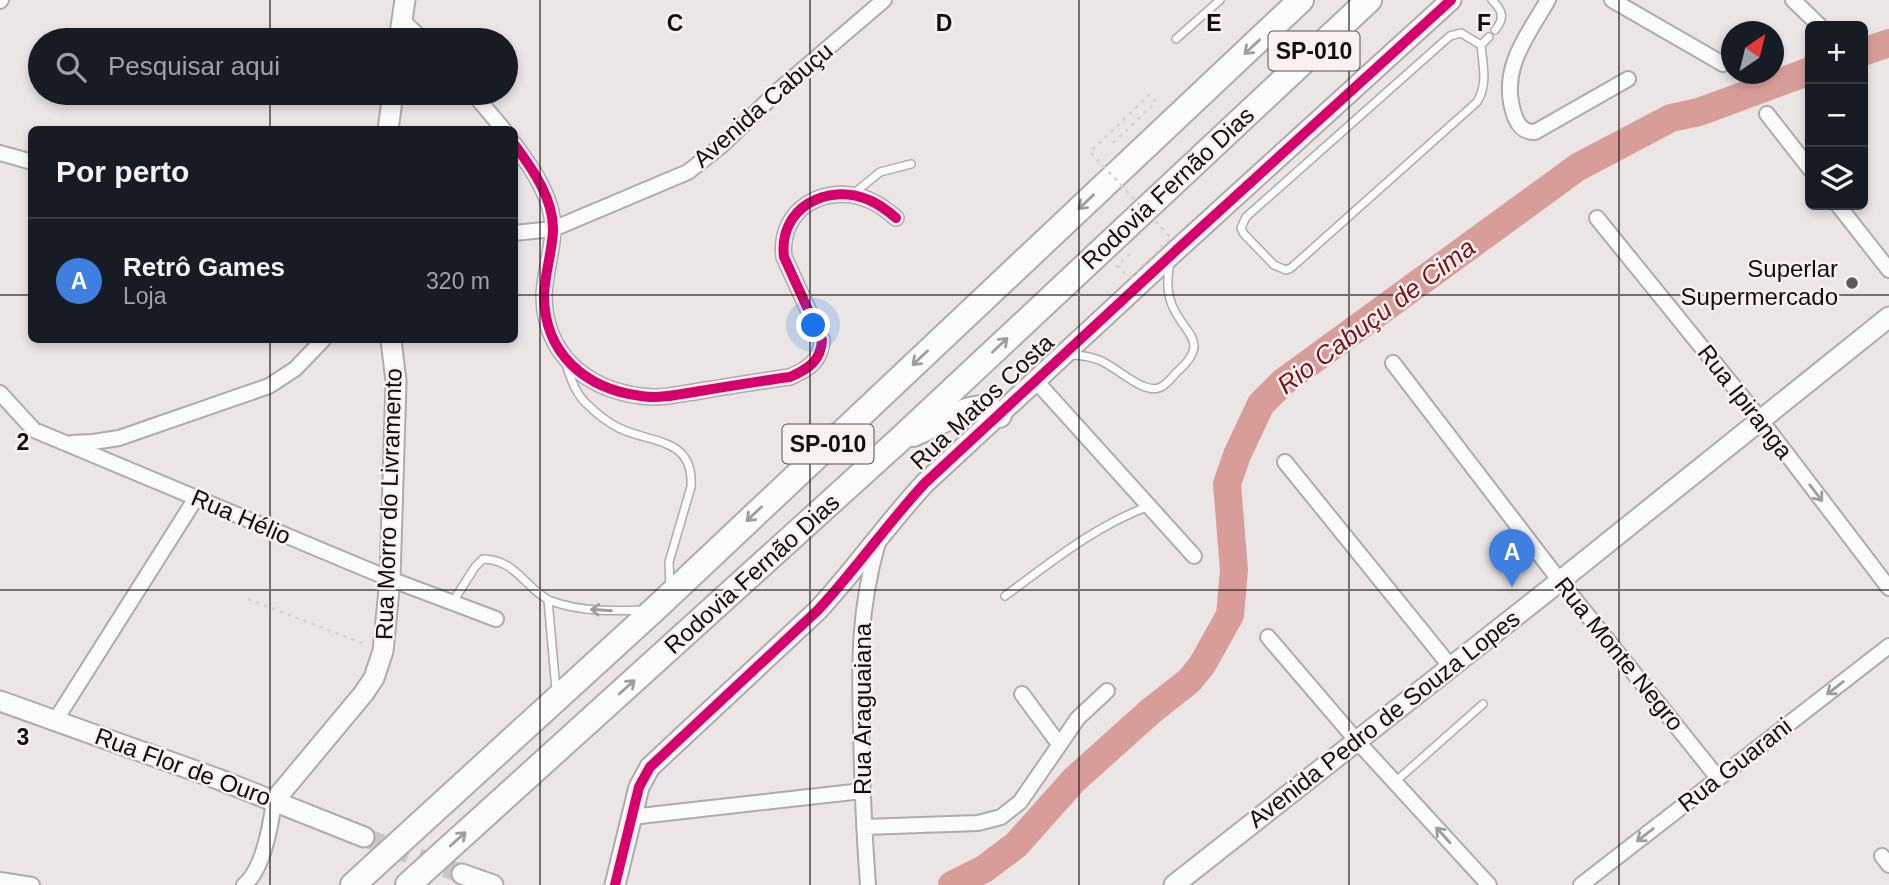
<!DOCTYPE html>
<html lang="pt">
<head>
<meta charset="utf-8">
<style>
	:root { --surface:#171b24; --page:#20242c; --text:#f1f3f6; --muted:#9ea1a6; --line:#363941; --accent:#7c3aed }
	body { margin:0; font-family:Arial,sans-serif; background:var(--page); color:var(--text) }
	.controls { position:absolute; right:21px; top:21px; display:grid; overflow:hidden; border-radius:10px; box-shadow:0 4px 10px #0003 }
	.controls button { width:63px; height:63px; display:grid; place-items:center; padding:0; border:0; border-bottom:2px solid var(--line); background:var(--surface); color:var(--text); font:35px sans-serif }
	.compass { position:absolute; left:1721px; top:21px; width:63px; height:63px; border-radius:50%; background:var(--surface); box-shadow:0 4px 10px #0003; rotate:35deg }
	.you { position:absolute; left:814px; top:326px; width:24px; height:24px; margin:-18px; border:5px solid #fff; border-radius:50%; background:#1a73e8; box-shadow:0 0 0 10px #1a73e833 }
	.badge { display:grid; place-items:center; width:46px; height:46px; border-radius:50%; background:var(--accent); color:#fff; font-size:23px; font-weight:700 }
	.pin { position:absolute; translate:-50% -58px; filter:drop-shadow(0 2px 4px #0008) }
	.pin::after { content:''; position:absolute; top:37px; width:24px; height:21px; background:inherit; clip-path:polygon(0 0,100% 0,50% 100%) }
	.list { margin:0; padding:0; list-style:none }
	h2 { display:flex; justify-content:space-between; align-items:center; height:91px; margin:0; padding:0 28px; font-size:30px }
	h2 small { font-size:23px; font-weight:400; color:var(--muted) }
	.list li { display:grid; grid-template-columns:46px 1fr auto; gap:21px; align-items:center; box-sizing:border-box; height:126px; padding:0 28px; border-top:2px solid var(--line) }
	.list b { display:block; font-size:26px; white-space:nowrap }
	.list p { margin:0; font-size:23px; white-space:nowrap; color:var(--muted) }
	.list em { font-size:23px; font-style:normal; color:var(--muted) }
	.icon { flex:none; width:38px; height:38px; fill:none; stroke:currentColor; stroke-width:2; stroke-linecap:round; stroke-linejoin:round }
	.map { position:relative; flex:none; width:1889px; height:885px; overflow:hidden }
	.search { position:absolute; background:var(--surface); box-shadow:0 4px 10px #0003; left:28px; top:28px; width:490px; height:77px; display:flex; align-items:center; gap:18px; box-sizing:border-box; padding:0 24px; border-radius:38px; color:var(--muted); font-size:26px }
	.panel { position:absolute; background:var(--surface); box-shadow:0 4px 10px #0003; left:28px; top:126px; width:490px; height:217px; border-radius:10px }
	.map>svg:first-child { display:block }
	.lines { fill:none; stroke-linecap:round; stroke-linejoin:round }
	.river { stroke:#d99d99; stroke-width:28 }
	.secondary-tunnel { stroke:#cac6c5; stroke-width:19; stroke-dasharray:19 10; stroke-linecap:butt }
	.lane-casing { stroke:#aeabaa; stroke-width:10 }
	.street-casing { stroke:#aeabaa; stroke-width:18 }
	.secondary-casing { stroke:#aeabaa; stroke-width:23 }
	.highway-casing { stroke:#aeabaa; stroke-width:28 }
	.path { stroke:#d3d2d1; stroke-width:2.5; stroke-dasharray:3.5 5; stroke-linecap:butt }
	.lane { stroke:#fcfbfb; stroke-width:7 }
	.street { stroke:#fcfbfb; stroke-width:14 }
	.secondary { stroke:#fcfbfb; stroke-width:19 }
	.highway { stroke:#fcfbfb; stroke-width:24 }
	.path-bridge { stroke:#d3d2d1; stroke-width:2.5; stroke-dasharray:3.5 5; stroke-linecap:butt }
	.cycleway-casing { stroke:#fbf1f0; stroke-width:15 }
	.cycleway { stroke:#d6006c; stroke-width:10 }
	.oneway { stroke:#9e9c9c }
	.grid { fill:none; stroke:#110e0d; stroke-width:2; stroke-opacity:0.55 }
	.poi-dot { fill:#5d5a59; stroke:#fbf1f0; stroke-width:2.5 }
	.labels { text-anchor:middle; stroke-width:5; stroke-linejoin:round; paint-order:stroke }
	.shield { fill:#fbf1f0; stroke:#575251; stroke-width:2 }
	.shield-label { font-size:23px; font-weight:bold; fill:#110e0d }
	.street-label { font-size:24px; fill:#110e0d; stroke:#fbf1f0 }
	.poi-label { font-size:24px; fill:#110e0d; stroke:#fbf1f0; text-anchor:end }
	.water-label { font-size:26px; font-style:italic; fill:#79141a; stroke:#fbf1f0 }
	.grid-label { font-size:23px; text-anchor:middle; font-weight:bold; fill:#110e0d; stroke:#fbf1f0; stroke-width:5; stroke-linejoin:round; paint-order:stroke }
</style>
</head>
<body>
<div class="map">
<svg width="1889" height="885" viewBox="0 0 1889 885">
	<rect width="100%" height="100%" fill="#ebe6e5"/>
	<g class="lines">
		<path class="river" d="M 1863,52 L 1889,43
			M 952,885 L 984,869 L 1016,845 L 1074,780 L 1152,710 L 1189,681 L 1202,665 L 1230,615 L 1234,570 L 1227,484 L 1237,455 L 1261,404 L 1283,382 L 1578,167 L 1671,118 L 1699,112 L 1810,71"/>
		<path class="secondary-tunnel" d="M 364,837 L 462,874"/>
		<defs>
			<path id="lane" d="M 1492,0 C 1503,11 1505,18 1495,30
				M 1176,39 L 1220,0
				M 1481,45 L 1461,33 L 1450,36 L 1246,217 L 1241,228 L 1244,234 L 1274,265 L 1286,270 L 1291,268 L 1477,102 C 1488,84 1483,66 1481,45 L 1489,37
				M 852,195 L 880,172 L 911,164
				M 1068,355 C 1079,355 1089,356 1099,360 C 1116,366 1144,396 1161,387 C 1167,384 1172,377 1177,372 C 1212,341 1184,335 1172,305 C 1166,291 1167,277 1170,262
				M 565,362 C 571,378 575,394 588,405 C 596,413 609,423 619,428 C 652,444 694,437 691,487 L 669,562 L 670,587
				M 1005,596 C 1051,562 1095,526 1149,506
				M 548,600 L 556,690
				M 452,603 L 475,567 L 483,559 C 516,559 527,591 551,601 C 581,612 613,611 643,610
				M 1395,782 L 1483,704"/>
			<path id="street" d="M 1548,0 C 1526,38 1498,71 1515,117 C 1519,127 1524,132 1535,132 L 1628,79
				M 1612,0 L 1723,64
				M 1793,0 L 1820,26
				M 0,1 L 1,0
				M 402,20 L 423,40
				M 473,93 L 504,130
				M 1767,114 L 1810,169
				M 514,144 C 532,168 554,199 553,231 C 552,252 545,273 544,295 C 544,353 585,389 641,396 C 660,399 681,394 700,391 C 730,386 760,381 790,377 C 808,369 821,361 822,340 L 784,257 C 778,208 827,182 869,200 C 879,204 888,211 896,218
				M 0,153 L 32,162
				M 1838,205 L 1889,270
				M 1597,218 L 1760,419 L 1889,588
				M 514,233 L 553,229 L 688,172 L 722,145 L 780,89 L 884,0
				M 1393,363 L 1560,581 L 1718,778
				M 1036,381 L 1194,556
				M 0,393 L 34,430 L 390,579 L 496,619
				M 72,443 L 93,442 L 119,438 L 269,386 L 295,369 L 323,340
				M 1285,462 L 1451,667
				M 1268,637 L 1357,741 L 1489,885
				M 1022,694 L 1059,744
				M 55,721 L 196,498
				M 631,817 L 862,791
				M 864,827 L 978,823 L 1001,817 L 1020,802 L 1078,718 L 1107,691
				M 1882,856 L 1889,865
				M 0,880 L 32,885
				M 244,885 C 263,870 271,824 274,801
				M 868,885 C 864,833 862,781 861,729 C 859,661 859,609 878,542
				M 1581,885 L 1889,646"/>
			<path id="secondary" d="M 399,40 L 405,0
				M 388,130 L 393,93
				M 0,701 L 218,779 L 364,837
				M 274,801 L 364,693 L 374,678 L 383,651 L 390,579 L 396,381 L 391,340
				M 462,874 L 493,885
				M 615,885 L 639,787 L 650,767 L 818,610 C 856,569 887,524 925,483 L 1182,245 L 1451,0
				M 1174,885 L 1560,581 L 1889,317"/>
			<path id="highway" d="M 913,434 C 932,426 963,408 984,408 C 990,408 994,412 999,415
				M 353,885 L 655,609 L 1301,0
				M 408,885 L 897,442 L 1369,0"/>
		</defs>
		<use href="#lane" class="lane-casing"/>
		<use href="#street" class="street-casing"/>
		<use href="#secondary" class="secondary-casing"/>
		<use href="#highway" class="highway-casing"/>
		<path class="path" d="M 1125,274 L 1117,266 L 1132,252
			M 248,599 L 367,645"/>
		<use href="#lane" class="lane"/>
		<use href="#street" class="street"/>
		<use href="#secondary" class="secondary"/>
		<use href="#highway" class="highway"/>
		<path class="path-bridge" d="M 1113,143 L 1156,102 L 1149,95 L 1090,152 L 1171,238 L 1129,279"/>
		<defs>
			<path id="cycleway" d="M 514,144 C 532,168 554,199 553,231 C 552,252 545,273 544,295 C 544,353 585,389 641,396 C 660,399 681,394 700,391 C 730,386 760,381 790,377 C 808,369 821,361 822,340 L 784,257 C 778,208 827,182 869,200 C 879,204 888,211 896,218
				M 615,885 L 639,787 L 650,767 L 818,610 C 856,569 887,524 925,483 L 1182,245 L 1451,0"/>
		</defs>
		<use href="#cycleway" class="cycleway-casing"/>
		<use href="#cycleway" class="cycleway"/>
	</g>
	<defs><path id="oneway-shaft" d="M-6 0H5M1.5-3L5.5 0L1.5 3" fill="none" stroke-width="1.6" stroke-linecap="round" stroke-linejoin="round" transform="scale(1.75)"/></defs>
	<g class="oneway">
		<use href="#oneway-shaft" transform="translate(1252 47) rotate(137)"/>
		<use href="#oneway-shaft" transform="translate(1086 202) rotate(137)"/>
		<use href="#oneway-shaft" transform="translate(1000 345) rotate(-43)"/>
		<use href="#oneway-shaft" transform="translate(920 358) rotate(137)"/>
		<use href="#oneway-shaft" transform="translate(1816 493) rotate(53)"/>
		<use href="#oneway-shaft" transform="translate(754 514) rotate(136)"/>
		<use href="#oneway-shaft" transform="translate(601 610) rotate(-176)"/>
		<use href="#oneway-shaft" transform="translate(627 687) rotate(-42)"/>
		<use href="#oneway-shaft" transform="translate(1835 688) rotate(142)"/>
		<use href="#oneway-shaft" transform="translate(1443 835) rotate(-132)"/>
		<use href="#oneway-shaft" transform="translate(1645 835) rotate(142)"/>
		<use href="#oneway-shaft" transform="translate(458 839) rotate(-42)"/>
	</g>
	<path class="grid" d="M 270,0 L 270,40M 540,0 L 540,885M 810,0 L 810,885M 1079,0 L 1079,885M 1349,0 L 1349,885M 1619,0 L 1619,885M 270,93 L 270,130M 0,295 L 32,295M 514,295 L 1889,295M 270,340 L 270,885M 0,590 L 1889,590"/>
	<circle class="poi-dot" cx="1852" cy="283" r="7"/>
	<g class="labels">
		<g class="shield">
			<rect x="1268.5" y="31.5" width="91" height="39" rx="5"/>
			<rect x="782.5" y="424.5" width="91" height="39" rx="5"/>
		</g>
		<g class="shield-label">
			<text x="1314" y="59">SP-010</text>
			<text x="828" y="452">SP-010</text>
		</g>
		<g class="street-label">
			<text transform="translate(763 105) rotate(-41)" y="8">Avenida Cabuçu</text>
			<text transform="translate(1168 188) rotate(-43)" y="8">Rodovia Fernão Dias</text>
			<text transform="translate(982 402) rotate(-43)" y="8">Rua Matos Costa</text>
			<text transform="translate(1745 402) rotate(52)" y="8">Rua Ipiranga</text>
			<text transform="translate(389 504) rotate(-88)" y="8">Rua Morro do Livramento</text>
			<text transform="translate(241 517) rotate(23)" y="8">Rua Hélio</text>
			<text transform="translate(752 574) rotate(-42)" y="8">Rodovia Fernão Dias</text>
			<text transform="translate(1619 654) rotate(51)" y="8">Rua Monte Negro</text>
			<text transform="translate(863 709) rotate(-90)" y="8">Rua Araguaiana</text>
			<text transform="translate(1384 719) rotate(-38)" y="8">Avenida Pedro de Souza Lopes</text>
			<text transform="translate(1735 765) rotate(-38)" y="8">Rua Guarani</text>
			<text transform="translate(183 767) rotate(20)" y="8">Rua Flor de Ouro</text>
		</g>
		<g class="poi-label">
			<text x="1838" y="277">Superlar<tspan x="1838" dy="28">Supermercado</tspan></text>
		</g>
		<g class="water-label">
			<text transform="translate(1376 316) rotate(-37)" y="9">Rio Cabuçu de Cima</text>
		</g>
	</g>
	<g class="grid-label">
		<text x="675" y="31">C</text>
		<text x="944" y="31">D</text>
		<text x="1214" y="31">E</text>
		<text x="1484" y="31">F</text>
		<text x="23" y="450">2</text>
		<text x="23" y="745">3</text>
	</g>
</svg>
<div class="controls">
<button>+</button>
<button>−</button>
<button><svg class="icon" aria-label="layers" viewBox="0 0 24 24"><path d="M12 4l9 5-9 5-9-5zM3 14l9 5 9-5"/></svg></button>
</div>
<svg class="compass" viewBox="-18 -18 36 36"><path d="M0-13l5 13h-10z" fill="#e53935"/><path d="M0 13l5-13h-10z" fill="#9ea1a6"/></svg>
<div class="you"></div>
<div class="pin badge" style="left:1512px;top:587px;background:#3f7fe0">A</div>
<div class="search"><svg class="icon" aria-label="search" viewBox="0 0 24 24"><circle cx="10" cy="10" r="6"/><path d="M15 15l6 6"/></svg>Pesquisar aqui</div>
<section class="panel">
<h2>Por perto<small></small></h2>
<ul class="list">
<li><span class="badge" style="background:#3f7fe0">A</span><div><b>Retrô Games</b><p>Loja</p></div><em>320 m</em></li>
</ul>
</section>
</div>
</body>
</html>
